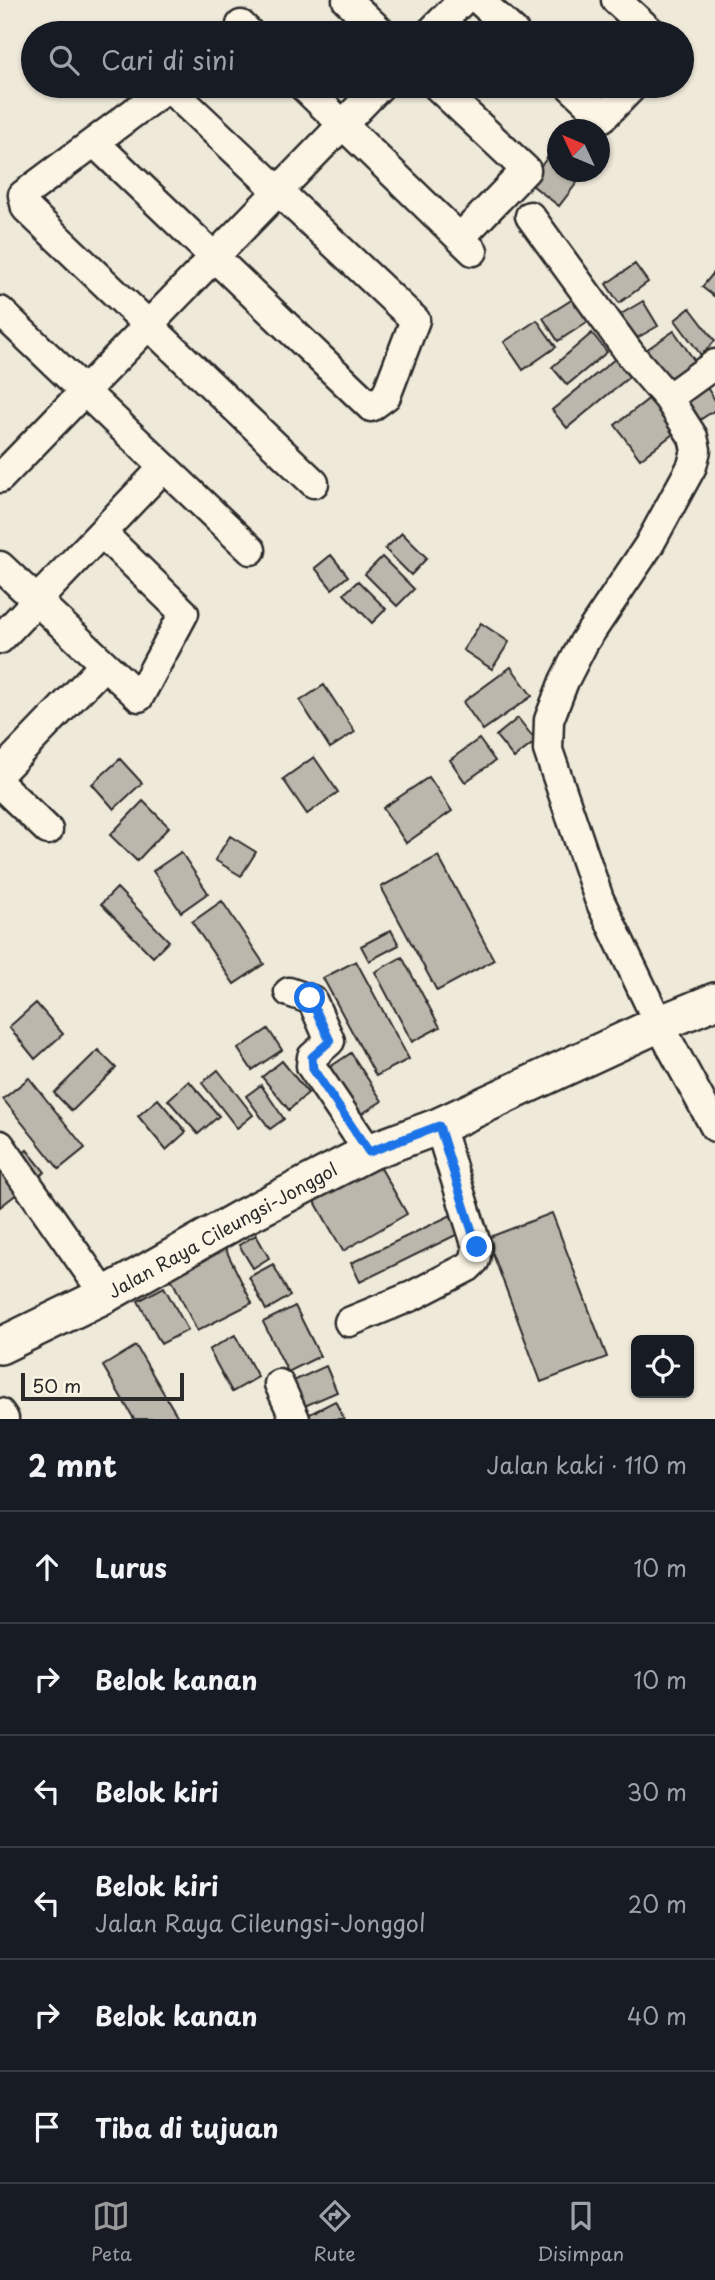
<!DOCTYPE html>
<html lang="id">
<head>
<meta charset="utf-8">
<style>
	:root { --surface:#171b24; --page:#242831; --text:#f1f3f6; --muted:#9ea1a6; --line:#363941; --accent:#98999b }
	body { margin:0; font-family:"Playpen Sans",sans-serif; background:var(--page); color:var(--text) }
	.controls { position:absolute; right:21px; bottom:21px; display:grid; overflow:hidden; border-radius:10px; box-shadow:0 2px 5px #0004 }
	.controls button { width:63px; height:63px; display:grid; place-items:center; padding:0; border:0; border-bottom:2px solid var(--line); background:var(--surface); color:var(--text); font:35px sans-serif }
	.compass { position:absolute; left:547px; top:119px; width:63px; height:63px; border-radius:50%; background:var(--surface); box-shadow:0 2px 5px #0004; rotate:314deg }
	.scale { position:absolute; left:21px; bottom:18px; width:163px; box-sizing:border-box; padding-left:7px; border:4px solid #2b2b2b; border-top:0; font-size:19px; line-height:24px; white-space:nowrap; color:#2b2b2b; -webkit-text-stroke:5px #fcf5e5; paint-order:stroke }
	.stop { position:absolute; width:21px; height:21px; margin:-16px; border:5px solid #1a73e8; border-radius:50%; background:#fff }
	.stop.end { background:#1a73e8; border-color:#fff; box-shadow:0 2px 7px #0008 }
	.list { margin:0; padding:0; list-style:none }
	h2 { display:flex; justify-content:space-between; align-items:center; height:91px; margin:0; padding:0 28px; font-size:30px }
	h2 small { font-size:23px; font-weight:400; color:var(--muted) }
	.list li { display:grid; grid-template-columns:46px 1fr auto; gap:21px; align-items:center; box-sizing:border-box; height:112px; padding:0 28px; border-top:2px solid var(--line) }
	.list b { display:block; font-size:26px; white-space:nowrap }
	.list p { margin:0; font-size:23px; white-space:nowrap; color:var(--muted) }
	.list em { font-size:23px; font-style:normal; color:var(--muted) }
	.icon { flex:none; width:38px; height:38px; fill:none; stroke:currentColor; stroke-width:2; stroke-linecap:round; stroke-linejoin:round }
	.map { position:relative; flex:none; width:715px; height:1419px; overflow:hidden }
	.search { position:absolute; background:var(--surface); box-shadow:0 2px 5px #0004; left:21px; right:21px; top:21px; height:77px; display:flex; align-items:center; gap:18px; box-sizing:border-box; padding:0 24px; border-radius:38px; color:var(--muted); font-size:26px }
	.sheet { height:763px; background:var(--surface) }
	nav { display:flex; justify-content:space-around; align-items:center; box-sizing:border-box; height:98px; border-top:2px solid var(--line); background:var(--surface); font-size:19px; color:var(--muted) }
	nav a { display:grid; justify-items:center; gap:4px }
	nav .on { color:var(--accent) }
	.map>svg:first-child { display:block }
	.building { fill:#bcb7ac; stroke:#2b2b2b; stroke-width:2 }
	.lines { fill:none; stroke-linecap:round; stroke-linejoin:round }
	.minor-casing { stroke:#2b2b2b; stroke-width:33 }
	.major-casing { stroke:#2b2b2b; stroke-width:40 }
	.minor { stroke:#fcf5e5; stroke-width:28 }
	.major { stroke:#fcf5e5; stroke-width:35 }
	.route { stroke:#1a73e8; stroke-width:9 }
	.labels { text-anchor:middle; stroke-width:7; stroke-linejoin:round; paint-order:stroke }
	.street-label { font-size:18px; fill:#2b2b2b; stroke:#fcf5e5 }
</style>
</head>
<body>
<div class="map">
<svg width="715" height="1419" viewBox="0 0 715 1419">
	<rect width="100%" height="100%" fill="#efe9da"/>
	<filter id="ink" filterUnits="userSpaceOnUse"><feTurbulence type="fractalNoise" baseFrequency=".0143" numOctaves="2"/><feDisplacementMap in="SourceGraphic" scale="14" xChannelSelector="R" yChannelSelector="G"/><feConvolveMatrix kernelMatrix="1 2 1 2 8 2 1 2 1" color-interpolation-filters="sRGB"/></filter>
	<g filter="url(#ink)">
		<path class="building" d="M 548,157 L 558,164 L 558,172 L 567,172 L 579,180 L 559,206 L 528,182 Z
			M 635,264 L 648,282 L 619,303 L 606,284 Z
			M 715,271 L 715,297 L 702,287 Z
			M 581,294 L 595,317 L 558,341 L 543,318 Z
			M 643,301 L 658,326 L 630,342 L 616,317 Z
			M 690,308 L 715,341 L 701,355 L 675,320 Z
			M 537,320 L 556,347 L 523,370 L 504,342 Z
			M 674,331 L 696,363 L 665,384 L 643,352 Z
			M 592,333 L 607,352 L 567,385 L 552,367 Z
			M 615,359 L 629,377 L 567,428 L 552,410 Z
			M 702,380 L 715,400 L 715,410 L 698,421 L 680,394 Z
			M 651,397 L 677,431 L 640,459 L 615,425 Z
			M 402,533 L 427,558 L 411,575 L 385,549 Z
			M 331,555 L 348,576 L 332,589 L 315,568 Z
			M 382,557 L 414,589 L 397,606 L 365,574 Z
			M 358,581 L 386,609 L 372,623 L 344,594 Z
			M 481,623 L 509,642 L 492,669 L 463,650 Z
			M 511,667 L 532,696 L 483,730 L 463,702 Z
			M 324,685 L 355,732 L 330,748 L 300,701 Z
			M 518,718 L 536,741 L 514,758 L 496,736 Z
			M 479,739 L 495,761 L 465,782 L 450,760 Z
			M 314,757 L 338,792 L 307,814 L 283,779 Z
			M 120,759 L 142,783 L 114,809 L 92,784 Z
			M 429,777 L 452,811 L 406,843 L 383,808 Z
			M 143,801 L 169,827 L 137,861 L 110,835 Z
			M 230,836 L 256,852 L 241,876 L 215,860 Z
			M 181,852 L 208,893 L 181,912 L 153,871 Z
			M 438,856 L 494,960 L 437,991 L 381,887 Z
			M 117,888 L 169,941 L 153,957 L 101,904 Z
			M 222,901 L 264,964 L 234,984 L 192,922 Z
			M 391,930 L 399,945 L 369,961 L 361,946 Z
			M 402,957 L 440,1027 L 412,1042 L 375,972 Z
			M 356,961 L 409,1059 L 376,1076 L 323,978 Z
			M 36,1003 L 63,1034 L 35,1059 L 9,1027 Z
			M 268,1029 L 282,1050 L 252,1070 L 238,1049 Z
			M 98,1050 L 116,1068 L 72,1111 L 54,1093 Z
			M 351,1053 L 382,1101 L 360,1115 L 330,1067 Z
			M 282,1061 L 308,1093 L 289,1110 L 262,1077 Z
			M 218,1070 L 253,1115 L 237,1128 L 202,1083 Z
			M 29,1078 L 85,1148 L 59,1169 L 3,1099 Z
			M 189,1081 L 219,1116 L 198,1134 L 168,1100 Z
			M 261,1085 L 284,1119 L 270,1129 L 246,1096 Z
			M 158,1099 L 186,1132 L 166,1150 L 138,1116 Z
			M 27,1150 L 45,1172 L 0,1207 L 0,1172 Z
			M 378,1163 L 407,1214 L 343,1251 L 314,1200 Z
			M 552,1213 L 607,1357 L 541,1382 L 487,1238 Z
			M 451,1215 L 460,1233 L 360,1282 L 351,1263 Z
			M 256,1235 L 269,1258 L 253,1268 L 239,1245 Z
			M 224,1246 L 252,1303 L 197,1331 L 169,1274 Z
			M 273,1264 L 290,1296 L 266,1310 L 249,1277 Z
			M 164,1287 L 188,1330 L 161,1344 L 138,1301 Z
			M 295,1306 L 320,1356 L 288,1372 L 263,1322 Z
			M 235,1335 L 258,1377 L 232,1392 L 209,1350 Z
			M 136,1346 L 179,1419 L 134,1419 L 103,1366 Z
			M 326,1366 L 337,1392 L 300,1408 L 289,1383 Z
			M 335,1401 L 344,1419 L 305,1419 L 304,1417 Z"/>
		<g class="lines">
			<defs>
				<path id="minor" d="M 347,0 L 382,33
					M 479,0 L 515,33
					M 616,0 L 652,33
					M 241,25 L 249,33
					M 430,33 L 463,0
					M 303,86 L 473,251
					M 437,86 L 526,170 L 460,238
					M 570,86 L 603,117 L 633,86
					M 94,142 L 371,407 L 386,396 L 415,320 L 168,87 L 23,195 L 26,208 L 314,483
					M 530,216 L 631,355 L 668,398 L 693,437 L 696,450 L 692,466 L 649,545 L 584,642 L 564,681 L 549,720 L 548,750 L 599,899 L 659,1024 L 715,1127
					M 0,311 L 251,550
					M 668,398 L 715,364
					M 0,478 L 380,86
					M 0,566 L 139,697 L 184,613 L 102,533
					M 0,639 L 164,467
					M 0,773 L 104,665
					M 0,784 L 48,830
					M 289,992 L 312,1000 L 330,1041 L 312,1057 L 311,1066 L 369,1152
					M 0,1145 L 105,1295
					M 349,1322 L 412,1296 L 468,1267 L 475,1260 L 477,1247 L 439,1126
					M 279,1384 L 295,1419
					M 0,1413 L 4,1419"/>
				<path id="major" d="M 0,1346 L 105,1295 L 243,1217 L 369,1152 L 439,1126 L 659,1024 L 715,1001"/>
			</defs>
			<use href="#minor" class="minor-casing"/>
			<use href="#major" class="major-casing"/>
			<use href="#minor" class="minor"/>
			<use href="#major" class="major"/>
		</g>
	</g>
	<g class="lines" filter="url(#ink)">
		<path class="route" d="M 310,998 L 330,1041 L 312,1057 L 313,1069 L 369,1152 L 439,1126 L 477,1247"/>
	</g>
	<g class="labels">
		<g class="street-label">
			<text transform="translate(223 1231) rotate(-29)" y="6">Jalan Raya Cileungsi-Jonggol</text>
		</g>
	</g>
</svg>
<div class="controls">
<button><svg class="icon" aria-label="locate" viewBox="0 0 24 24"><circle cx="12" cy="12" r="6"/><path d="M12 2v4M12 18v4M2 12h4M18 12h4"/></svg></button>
</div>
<svg class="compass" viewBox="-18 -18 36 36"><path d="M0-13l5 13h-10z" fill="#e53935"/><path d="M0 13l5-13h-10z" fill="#9ea1a6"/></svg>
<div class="scale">50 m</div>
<div class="stop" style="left:310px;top:998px"></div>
<div class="stop end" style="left:477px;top:1247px"></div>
<div class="search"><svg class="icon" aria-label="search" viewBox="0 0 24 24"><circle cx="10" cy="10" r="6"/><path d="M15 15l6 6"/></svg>Cari di sini</div>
</div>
<section class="sheet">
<h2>2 mnt<small>Jalan kaki · 110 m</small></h2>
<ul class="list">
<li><svg class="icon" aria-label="ahead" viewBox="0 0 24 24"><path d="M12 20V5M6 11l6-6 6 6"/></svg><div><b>Lurus</b></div><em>10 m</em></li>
<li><svg class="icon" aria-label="right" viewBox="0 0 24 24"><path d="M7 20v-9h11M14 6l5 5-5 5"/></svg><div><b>Belok kanan</b></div><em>10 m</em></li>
<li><svg class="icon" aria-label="left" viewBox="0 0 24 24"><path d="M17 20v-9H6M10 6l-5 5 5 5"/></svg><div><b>Belok kiri</b></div><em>30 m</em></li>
<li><svg class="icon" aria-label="left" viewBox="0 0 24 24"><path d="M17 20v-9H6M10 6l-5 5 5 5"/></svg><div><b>Belok kiri</b><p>Jalan Raya Cileungsi-Jonggol</p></div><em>20 m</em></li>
<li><svg class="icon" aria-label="right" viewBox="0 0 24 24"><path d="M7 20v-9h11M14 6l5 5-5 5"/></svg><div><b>Belok kanan</b></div><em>40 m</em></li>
<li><svg class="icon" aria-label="arrive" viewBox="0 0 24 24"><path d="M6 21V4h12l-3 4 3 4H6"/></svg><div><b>Tiba di tujuan</b></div></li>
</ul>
</section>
<nav>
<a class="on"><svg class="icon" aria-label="map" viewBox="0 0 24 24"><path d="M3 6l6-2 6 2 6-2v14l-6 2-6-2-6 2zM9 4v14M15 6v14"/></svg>Peta</a>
<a><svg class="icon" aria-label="directions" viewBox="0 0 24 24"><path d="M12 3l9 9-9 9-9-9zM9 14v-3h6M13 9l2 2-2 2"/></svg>Rute</a>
<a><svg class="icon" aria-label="saved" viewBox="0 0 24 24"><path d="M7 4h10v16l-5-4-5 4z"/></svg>Disimpan</a>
</nav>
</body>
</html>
